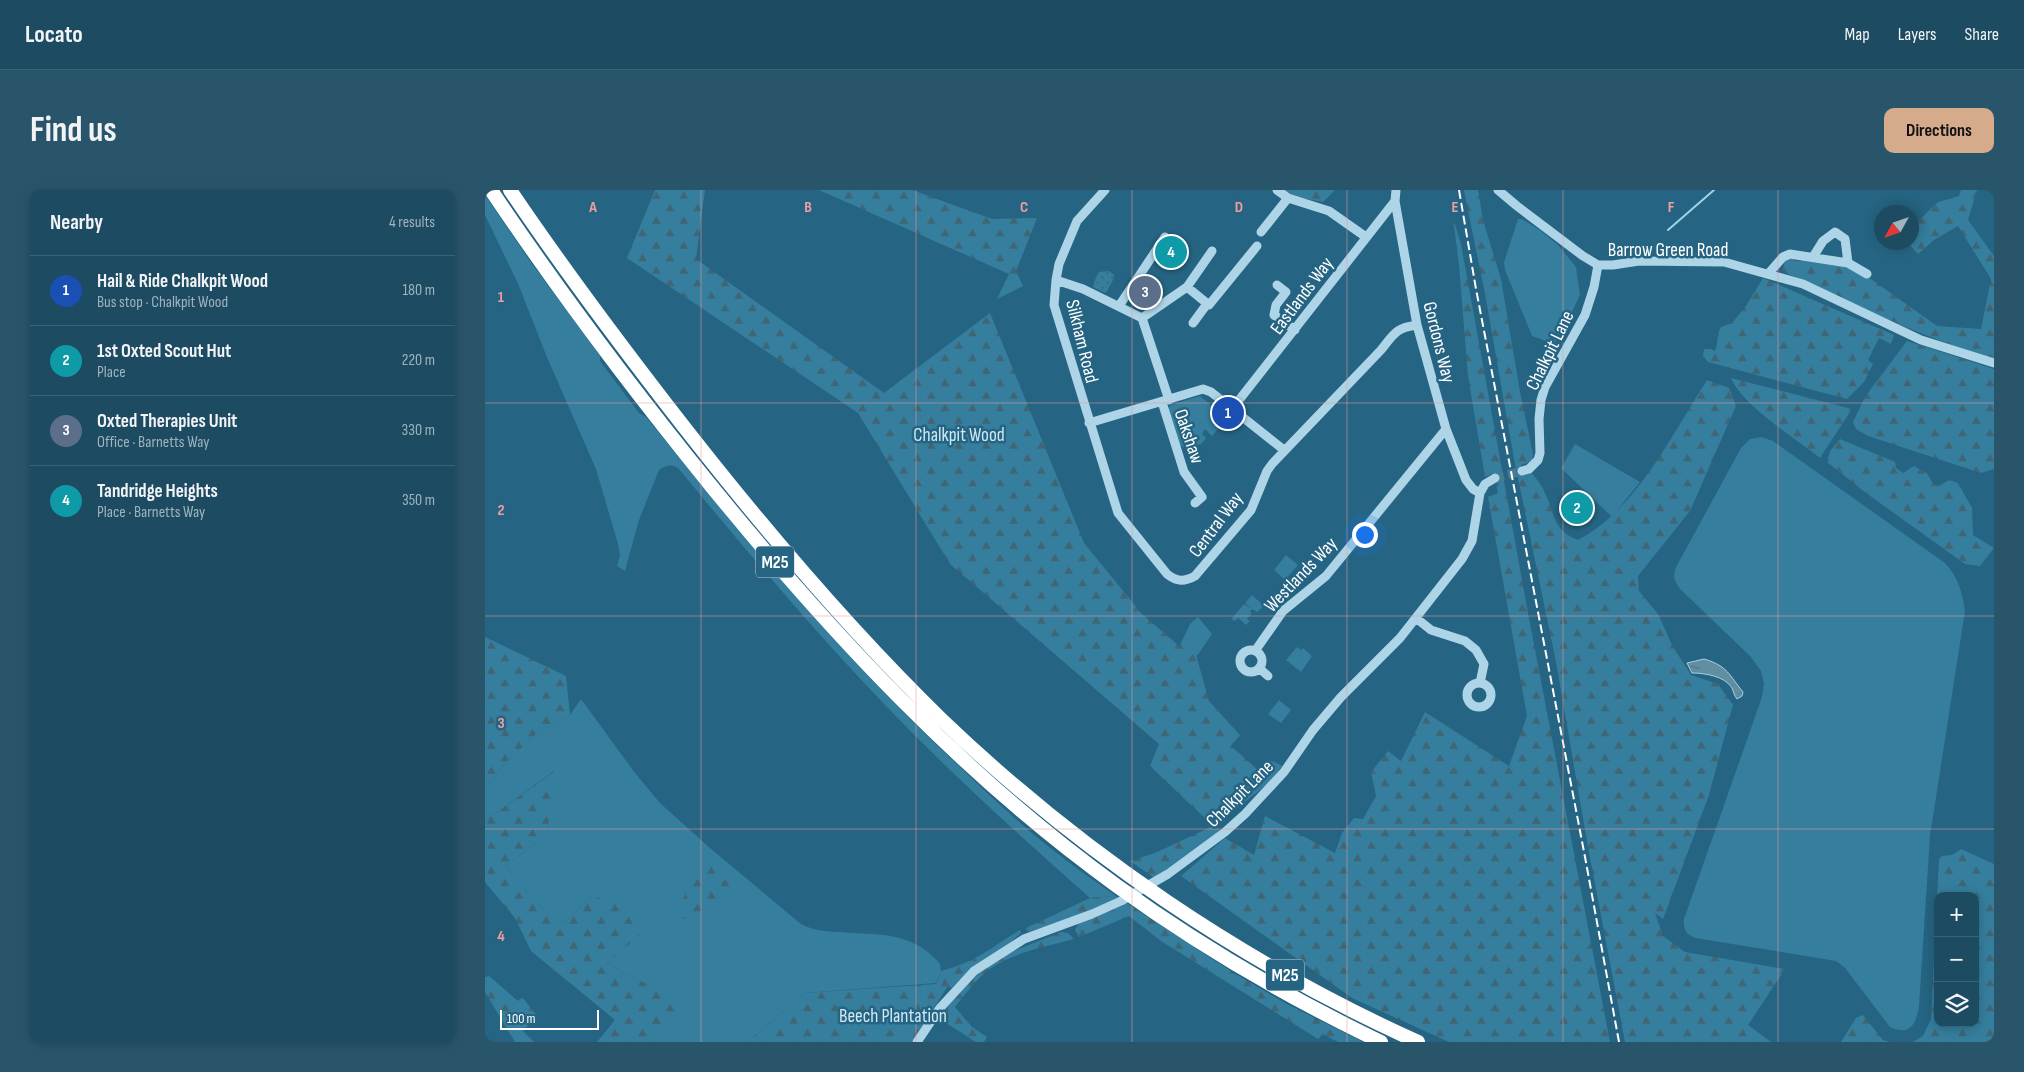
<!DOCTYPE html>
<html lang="en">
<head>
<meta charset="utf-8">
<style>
	:root { --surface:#1c4b62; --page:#29556b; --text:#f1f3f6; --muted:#a0b3be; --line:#3a6377; --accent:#d6ab8b }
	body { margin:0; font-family:"Sofia Sans Condensed",sans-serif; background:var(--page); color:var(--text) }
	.controls { position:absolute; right:15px; bottom:15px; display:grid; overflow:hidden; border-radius:10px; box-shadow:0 2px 12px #0003 }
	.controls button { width:45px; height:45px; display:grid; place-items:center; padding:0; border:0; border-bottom:1px solid var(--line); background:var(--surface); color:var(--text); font:25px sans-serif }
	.compass { position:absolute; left:1389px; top:15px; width:45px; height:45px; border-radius:50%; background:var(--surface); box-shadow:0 2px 12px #0003; rotate:230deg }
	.scale { position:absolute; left:15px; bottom:12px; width:99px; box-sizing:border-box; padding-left:5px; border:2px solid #fff; border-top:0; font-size:14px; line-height:18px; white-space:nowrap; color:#fff; -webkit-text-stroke:4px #256482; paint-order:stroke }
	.you { position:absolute; left:879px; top:344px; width:18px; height:18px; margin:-12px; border:4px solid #fff; border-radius:50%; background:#1a73e8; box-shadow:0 0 0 8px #1a73e833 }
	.badge { display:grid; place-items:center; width:32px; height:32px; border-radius:50%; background:var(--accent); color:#fff; font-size:16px; font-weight:700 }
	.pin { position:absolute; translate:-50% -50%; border:2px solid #fff; box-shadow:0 1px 5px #0006 }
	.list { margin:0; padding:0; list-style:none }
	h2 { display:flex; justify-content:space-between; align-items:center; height:65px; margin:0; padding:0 20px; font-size:21px }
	h2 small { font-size:16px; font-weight:400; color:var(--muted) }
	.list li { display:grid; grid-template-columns:32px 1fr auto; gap:15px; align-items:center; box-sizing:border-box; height:70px; padding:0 20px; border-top:1px solid var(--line) }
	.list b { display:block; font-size:19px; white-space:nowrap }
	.list p { margin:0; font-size:16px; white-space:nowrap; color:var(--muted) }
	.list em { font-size:16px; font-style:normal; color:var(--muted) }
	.icon { flex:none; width:28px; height:28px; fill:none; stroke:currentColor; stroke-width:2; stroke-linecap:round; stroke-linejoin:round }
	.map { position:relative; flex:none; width:1509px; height:852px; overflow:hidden; border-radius:10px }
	header { display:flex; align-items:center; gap:30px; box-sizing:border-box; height:70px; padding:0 25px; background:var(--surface); border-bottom:1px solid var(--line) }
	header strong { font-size:24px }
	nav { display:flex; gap:28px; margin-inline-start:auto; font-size:18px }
	.intro { display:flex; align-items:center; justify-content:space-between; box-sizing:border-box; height:120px; padding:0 30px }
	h1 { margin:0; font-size:35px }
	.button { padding:12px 22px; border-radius:10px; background:var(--accent); color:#111; font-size:18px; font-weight:700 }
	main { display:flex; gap:30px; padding:0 30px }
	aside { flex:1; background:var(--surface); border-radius:10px; box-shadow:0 2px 12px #0003 }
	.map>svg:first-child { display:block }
	.green { fill:#357e9d }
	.forest { fill:url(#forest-firs); fill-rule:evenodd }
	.park { fill:url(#park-dots) }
	.water { fill:url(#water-ripples); stroke:#a1d3e8 }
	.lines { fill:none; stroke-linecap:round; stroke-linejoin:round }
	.stream { stroke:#a1d3e8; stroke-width:2 }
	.minor-tunnel { stroke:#467b95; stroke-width:9; stroke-dasharray:9 4.5; stroke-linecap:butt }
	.minor { stroke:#add5e7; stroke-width:9 }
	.highway { stroke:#fff; stroke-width:14 }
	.rail { stroke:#fff; stroke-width:2; stroke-dasharray:9 4; stroke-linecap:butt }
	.grid { fill:none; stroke:#ed9e9e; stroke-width:1; stroke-opacity:0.55 }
	.labels { text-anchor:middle; stroke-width:5; stroke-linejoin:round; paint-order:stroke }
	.shield { fill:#256482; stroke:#bed0da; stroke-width:1 }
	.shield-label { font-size:18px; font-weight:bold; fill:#fff }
	.street-label { font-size:19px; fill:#fff; stroke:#256482 }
	.park-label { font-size:19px; fill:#d0eaf5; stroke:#256482 }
	.grid-label { font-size:16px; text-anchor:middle; font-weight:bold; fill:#ed9e9e; stroke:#256482; stroke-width:5; stroke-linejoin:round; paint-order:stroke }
</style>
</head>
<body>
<header>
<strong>Locato</strong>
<nav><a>Map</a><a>Layers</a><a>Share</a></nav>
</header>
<div class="intro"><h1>Find us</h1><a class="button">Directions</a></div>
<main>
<aside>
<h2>Nearby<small>4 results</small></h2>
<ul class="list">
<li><span class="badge" style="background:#1a4fb4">1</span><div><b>Hail &amp; Ride Chalkpit Wood</b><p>Bus stop · Chalkpit Wood</p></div><em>180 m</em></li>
<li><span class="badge" style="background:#0f9aa8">2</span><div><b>1st Oxted Scout Hut</b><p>Place</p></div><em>220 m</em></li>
<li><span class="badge" style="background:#5c6f8a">3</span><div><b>Oxted Therapies Unit</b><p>Office · Barnetts Way</p></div><em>330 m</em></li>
<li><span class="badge" style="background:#0f9aa8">4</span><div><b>Tandridge Heights</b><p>Place · Barnetts Way</p></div><em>350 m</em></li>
</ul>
</aside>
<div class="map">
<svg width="1509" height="852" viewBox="0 0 1509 852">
	<defs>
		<pattern id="forest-firs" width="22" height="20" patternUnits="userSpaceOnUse" patternTransform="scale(1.25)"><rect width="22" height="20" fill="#357e9d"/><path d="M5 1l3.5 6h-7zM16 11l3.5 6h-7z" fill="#406574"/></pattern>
		<pattern id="park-dots" width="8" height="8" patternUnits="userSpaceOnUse" patternTransform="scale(1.25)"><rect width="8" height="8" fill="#357e9d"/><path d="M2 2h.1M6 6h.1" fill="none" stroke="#406574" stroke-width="1.8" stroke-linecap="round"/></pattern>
		<pattern id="water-ripples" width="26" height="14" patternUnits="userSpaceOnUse" patternTransform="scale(1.25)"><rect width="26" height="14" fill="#628ea2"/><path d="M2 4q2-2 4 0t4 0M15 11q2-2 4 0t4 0" fill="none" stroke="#597480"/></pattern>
	</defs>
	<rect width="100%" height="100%" fill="#256482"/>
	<path class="green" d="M 0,5 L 45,71 L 115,166 L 115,171 L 154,223 L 161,227 C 260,349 359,469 474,576 C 506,607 538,637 573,664 C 592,679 612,692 631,706 L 605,708 C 528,640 452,571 382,496 C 316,426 255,353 193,278 C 186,274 182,275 174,280 L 154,330 L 140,381 L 132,376 L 135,365 L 133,354 L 111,279 L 61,165 L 34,96 L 0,25 Z
		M 1033,29 L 1037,29 L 1056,41 L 1073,55 L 1091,77 L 1095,105 L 1076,145 L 1069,154 L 1047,146 L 1020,80 L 1019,72 Z
		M 715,206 L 742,228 L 727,246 L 720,239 L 717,244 L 721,248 L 716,254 L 699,258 L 694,254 L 683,219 L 686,215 Z
		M 1276,247 L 1288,251 L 1460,373 C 1473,387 1477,401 1480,421 L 1445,646 L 1434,816 C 1431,835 1425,846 1405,837 L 1360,778 L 1351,771 L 1210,748 C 1201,744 1198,739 1199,729 L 1277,507 L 1279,494 L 1276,481 L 1265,466 L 1194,398 L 1189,388 L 1190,379 L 1256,258 L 1265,249 Z
		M 1090,254 L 1155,292 L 1127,327 L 1076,278 Z
		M 801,365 L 813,375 L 800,390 L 789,380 Z
		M 767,405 L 779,416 L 772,422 L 767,419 L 765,422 L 767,423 L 762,429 L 765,431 L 761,435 L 753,428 L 750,431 L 746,429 L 759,414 L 767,419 L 760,413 Z
		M 713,427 L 727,444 L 712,466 L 695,455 L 705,434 Z
		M 812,457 L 816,460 L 818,458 L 827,466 L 816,482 L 801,470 Z
		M 96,509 L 150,583 L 175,613 L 225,658 L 316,734 C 329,741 340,741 354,742 C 393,745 428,741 455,774 L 456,781 L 451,793 L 320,803 L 262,852 L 168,852 L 163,849 L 168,797 L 140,784 L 122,772 L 107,705 L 79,734 L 64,726 L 20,676 L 62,645 L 69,581 L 0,631 L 0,599 L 17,577 L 48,546 L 85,525 Z
		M 794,510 L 806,520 L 796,533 L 783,524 Z"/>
	<path class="forest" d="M 170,0 L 220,0 L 211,69 L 399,203 L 505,123 L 599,353 L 657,424 L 693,455 L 710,461 L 724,511 L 755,545 L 746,556 L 773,580 L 779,572 L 788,571 L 797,576 L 785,592 L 729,636 L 736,641 L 671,689 L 645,671 L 670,663 L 728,636 L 665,576 L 674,554 L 465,374 L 373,223 L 142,68 Z
		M 334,0 L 427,0 L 507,29 L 552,28 L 531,81 L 538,96 L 512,109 L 524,84 Z
		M 798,0 L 850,0 L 838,12 L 806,6 Z
		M 979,0 L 993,0 L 998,30 L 1016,89 L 1035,202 L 1048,264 L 1047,271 L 1036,275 L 1038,285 L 1046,282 C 1051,289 1057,295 1060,303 C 1070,324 1067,340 1093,350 C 1152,319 1187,244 1222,190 L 1244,198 L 1251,216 L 1205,321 L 1153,386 L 1154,401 L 1173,424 L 1187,455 L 1206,485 L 1233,494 L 1248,515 L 1224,605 L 1184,713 L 1178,729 L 1170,723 L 1178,746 L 1200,762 L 1300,779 L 1263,835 L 1286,852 L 1140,852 L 1103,657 L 1071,472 L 1029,269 L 1001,109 Z
		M 1476,0 L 1492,0 L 1483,30 L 1509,66 L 1509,170 C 1469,156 1430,142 1391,124 C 1360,110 1330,93 1297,82 L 1301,68 L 1349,72 L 1379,84 L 1452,136 L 1496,139 L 1506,89 L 1473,36 L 1449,50 L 1433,64 L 1423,53 L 1426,52 L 1427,37 L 1453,12 L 1474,6 Z
		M 968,28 L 976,54 L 1043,423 L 1125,852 L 964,852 L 867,808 L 696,686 L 740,648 L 769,665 L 780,626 L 850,663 L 857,643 L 869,628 L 878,629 L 891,606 L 886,582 L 903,561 L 916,571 L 940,522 L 1024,576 L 1042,526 L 1003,307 L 1013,303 L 1009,283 L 1000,287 L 983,186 L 974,75 Z
		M 1278,88 L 1409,145 L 1406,154 L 1394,148 L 1383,170 L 1388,174 L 1379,192 L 1362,209 L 1223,172 L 1218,166 L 1219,159 L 1225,159 L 1230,161 C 1234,152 1231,146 1236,137 L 1247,133 L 1261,116 Z
		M 1422,151 L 1509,179 L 1509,279 L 1496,283 L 1383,246 L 1371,239 L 1368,232 L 1380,207 Z
		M 1246,188 L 1367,219 L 1335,268 C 1311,249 1257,215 1246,188 Z
		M 1355,249 L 1410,272 L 1411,278 L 1418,283 L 1429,276 L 1442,283 L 1448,294 L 1454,296 L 1464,290 L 1473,293 L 1487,318 L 1488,345 L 1509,358 L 1495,376 L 1480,374 L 1381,303 L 1342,272 L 1345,261 Z
		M 0,447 L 81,486 L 85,525 L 48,546 L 17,577 L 0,599 Z
		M 70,581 L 62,645 L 20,676 L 64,726 L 79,734 L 107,705 L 138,717 L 155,746 L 122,772 L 140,784 L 168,797 L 197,827 L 163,849 L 168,852 L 112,852 L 130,830 L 46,761 L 30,728 L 0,692 L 0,631 Z
		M 1476,659 L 1509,674 L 1509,852 L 1428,852 L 1438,846 L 1446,829 L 1454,669 L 1457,666 L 1467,665 ZM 1453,706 L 1490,706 L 1490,833 L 1453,833 Z
		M 227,669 C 237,671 246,680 251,689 C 245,705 230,727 211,729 C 205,730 198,728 191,728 L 190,720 L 200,705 L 197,695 L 206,678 L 216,679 Z
		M 631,706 L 634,708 L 567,735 L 542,742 L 541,738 L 605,708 Z
		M 640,712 L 752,785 L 802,814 L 878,852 L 853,852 L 838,844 L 833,849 L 676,751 L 644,726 L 594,747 L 590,740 L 594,733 Z
		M 535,740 L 536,743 C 514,764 487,776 466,798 L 463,796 L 427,852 L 262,852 L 320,803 L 451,794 L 456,781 C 491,772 505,758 535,740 Z
		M 576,742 L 583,743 L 589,749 C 564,756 534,761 511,775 C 495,784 482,802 470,817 L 487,837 L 502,847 L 499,852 L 491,852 L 453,828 L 487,787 L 522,764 Z
		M 4,786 L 33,811 L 37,807 L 52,826 L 38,841 L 49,852 L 30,852 L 0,802 L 0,787 Z
		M 1378,825 L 1398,850 L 1405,852 L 1356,852 L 1371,828 Z"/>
	<path class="park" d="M 624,81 L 629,85 L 628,90 L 621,103 L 608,97 L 611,87 L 614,82 Z"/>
	<path class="water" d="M 1219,469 C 1243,476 1244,485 1258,502 L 1257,506 L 1252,509 C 1249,505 1249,503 1247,498 C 1240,486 1219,483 1207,483 L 1202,473 Z"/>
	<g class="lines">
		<path class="stream" d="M 1183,40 L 1229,0"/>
		<path class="minor-tunnel" d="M 1010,288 L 1037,281"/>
		<path class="minor" d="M 620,0 L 592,31 L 574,74 L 571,90 L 569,115 L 633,323 L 682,384 C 692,392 699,392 710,386 L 766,320 L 782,281 L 787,274 L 896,160 C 909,144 910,138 932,135
			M 792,0 L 803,8 L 844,21 L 881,47
			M 911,0 L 910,11 L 932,135 L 961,239 L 981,290 L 988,299 L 995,303
			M 1013,0 L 1032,16 L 1098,66 L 1113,75 L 1128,75 L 1154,71 L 1239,72 L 1318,94 L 1436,150 L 1509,173
			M 776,42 L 803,8
			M 1328,67 L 1338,51 L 1350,42 L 1360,49 L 1363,73
			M 1283,84 L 1298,67 L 1305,64 L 1363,73 L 1382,84
			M 571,90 L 598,99 L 657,128 L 684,210
			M 792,95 L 801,102 L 791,115 L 789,125 L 810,140
			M 702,97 L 724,115 L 772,56
			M 634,116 L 680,47
			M 657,128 L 702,97 L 727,61
			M 708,133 L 722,114
			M 677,212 L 699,282 L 717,307 L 710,313
			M 747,219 L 910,11
			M 604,233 L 718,199 L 726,202 L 799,260
			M 1037,281 L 1044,279 L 1053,270 L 1055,263 L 1054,229 L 1056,210 L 1060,197 L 1100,125 L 1109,97 L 1113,75
			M 931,428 L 946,440 L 980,451 L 991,460 L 999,474 L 995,493
			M755 471a11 11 0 1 1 22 0a11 11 0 1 1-22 0Z
			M 770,461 L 798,421 L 841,386 L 961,239
			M 774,478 L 783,486
			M982 505a12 12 0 1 1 24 0a12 12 0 1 1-24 0Z
			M 432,852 L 455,818 L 489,781 L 539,749 L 607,724 L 636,711 L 683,684 L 740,642 L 760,624 L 799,582 L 828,540 L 856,507 L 915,448 L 977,369 L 987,351 L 995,303 L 1000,294 L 1010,288"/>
		<path class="highway" d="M 6,0 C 75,103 149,201 227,297 C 347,444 477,584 632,696 C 715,756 804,808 896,852
			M 25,0 C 75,74 128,145 182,215 C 267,325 357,433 457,530 C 596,663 758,773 933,852"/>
		<path class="rail" d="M 974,0 L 991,99 L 1100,667 L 1134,852"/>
	</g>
	<path class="grid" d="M 216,0 L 216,852M 431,0 L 431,852M 647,0 L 647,852M 862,0 L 862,852M 1078,0 L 1078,852M 1293,0 L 1293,852M 0,213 L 1509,213M 0,426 L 1509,426M 0,639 L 1509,639"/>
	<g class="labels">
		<g class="shield">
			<rect x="271" y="356.5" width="38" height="31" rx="4"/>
			<rect x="781" y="769.5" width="38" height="31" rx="4"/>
		</g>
		<g class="shield-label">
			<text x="290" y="378">M25</text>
			<text x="800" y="791">M25</text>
		</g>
		<g class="street-label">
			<text x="1183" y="66">Barrow Green Road</text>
			<text transform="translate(816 105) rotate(-53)" y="7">Eastlands Way</text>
			<text transform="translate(598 151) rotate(76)" y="7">Silkham Road</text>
			<text transform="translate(955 152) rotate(76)" y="7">Gordons Way</text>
			<text transform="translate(1064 160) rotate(-64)" y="7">Chalkpit Lane</text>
			<text transform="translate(705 246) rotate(71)" y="7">Oakshaw</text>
			<text transform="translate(730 334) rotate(-53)" y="7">Central Way</text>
			<text transform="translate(815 384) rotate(-46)" y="7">Westlands Way</text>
			<text transform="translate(754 603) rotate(-45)" y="7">Chalkpit Lane</text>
		</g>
		<g class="park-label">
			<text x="474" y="251">Chalkpit Wood</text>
			<text x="408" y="832">Beech Plantation</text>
		</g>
	</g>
	<g class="grid-label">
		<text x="108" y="22">A</text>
		<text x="323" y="22">B</text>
		<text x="539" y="22">C</text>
		<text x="754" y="22">D</text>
		<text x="970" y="22">E</text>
		<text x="1186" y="22">F</text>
		<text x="16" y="112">1</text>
		<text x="16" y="325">2</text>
		<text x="16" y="538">3</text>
		<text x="16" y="751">4</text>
	</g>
</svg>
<div class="controls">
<button>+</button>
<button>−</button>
<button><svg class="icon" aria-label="layers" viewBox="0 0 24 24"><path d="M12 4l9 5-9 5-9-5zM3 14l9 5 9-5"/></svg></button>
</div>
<svg class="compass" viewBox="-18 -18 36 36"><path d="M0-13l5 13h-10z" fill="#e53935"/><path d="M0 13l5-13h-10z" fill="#a0b3be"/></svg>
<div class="scale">100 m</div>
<div class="you"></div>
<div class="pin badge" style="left:743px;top:223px;background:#1a4fb4">1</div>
<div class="pin badge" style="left:1092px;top:318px;background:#0f9aa8">2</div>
<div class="pin badge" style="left:660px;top:102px;background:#5c6f8a">3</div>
<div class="pin badge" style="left:686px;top:62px;background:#0f9aa8">4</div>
</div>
</main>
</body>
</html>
